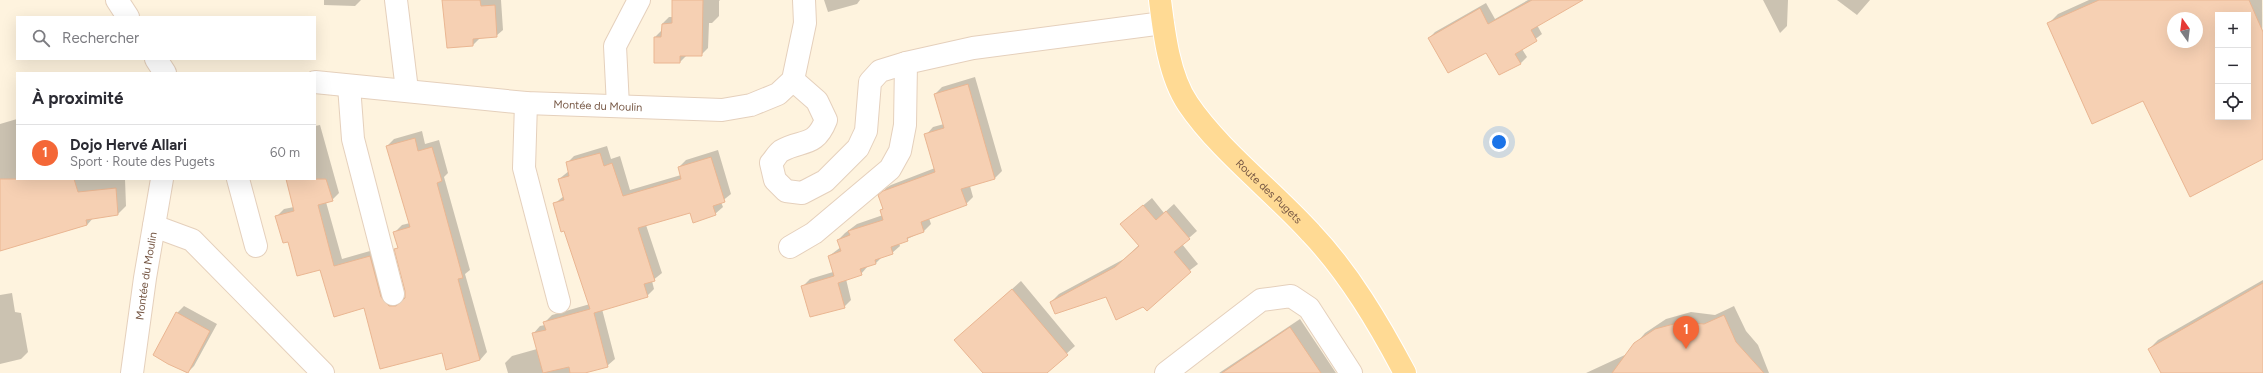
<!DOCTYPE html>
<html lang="fr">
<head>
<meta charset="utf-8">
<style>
	:root { --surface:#fff; --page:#f7f7f7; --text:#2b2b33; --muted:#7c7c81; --line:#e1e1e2; --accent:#f46737 }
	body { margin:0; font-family:Figtree,sans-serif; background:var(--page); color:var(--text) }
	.controls { position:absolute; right:12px; top:12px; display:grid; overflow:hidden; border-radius:0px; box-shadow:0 4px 16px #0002 }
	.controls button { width:36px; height:36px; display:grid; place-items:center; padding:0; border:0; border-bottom:1px solid var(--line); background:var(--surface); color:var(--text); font:20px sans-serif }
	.compass { position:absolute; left:2167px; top:12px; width:36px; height:36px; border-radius:50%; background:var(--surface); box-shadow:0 4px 16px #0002; rotate:346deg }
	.you { position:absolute; left:1499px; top:142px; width:14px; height:14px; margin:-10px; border:3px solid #fff; border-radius:50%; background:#1a73e8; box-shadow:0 0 0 6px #1a73e833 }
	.badge { display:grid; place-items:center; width:26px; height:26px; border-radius:50%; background:var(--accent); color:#fff; font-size:13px; font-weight:700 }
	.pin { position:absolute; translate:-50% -33px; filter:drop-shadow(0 1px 2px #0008) }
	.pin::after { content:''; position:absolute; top:21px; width:14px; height:12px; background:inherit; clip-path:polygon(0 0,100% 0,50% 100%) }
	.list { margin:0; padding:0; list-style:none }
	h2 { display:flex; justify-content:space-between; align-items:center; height:52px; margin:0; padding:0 16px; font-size:17px }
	h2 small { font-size:13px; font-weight:400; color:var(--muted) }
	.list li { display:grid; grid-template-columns:26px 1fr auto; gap:12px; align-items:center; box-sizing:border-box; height:56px; padding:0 16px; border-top:1px solid var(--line) }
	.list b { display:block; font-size:15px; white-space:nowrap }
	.list p { margin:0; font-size:13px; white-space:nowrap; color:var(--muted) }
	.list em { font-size:13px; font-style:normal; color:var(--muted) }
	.icon { flex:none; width:22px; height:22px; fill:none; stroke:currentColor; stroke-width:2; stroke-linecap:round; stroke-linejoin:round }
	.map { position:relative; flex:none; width:2263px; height:373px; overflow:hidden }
	.search { position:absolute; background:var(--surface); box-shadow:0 4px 16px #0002; left:16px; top:16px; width:300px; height:44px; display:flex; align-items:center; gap:10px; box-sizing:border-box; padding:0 14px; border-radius:0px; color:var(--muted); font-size:15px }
	.panel { position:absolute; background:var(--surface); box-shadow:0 4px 16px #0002; left:16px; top:72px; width:300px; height:108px; border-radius:0px }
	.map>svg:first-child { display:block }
	.shadow { fill:#0003; fill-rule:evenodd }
	.building { fill:#f6d0b3; stroke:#eab692; fill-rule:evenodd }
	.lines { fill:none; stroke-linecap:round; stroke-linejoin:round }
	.minor-casing { stroke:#e5d0bc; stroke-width:24 }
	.major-casing { stroke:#fff; stroke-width:24 }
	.minor { stroke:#fff; stroke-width:22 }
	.major { stroke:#ffda94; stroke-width:22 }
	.labels { text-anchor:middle; stroke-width:3; stroke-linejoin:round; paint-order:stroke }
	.street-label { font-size:11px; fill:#765744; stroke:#fff6e6 }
</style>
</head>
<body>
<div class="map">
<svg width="2263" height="373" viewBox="0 0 2263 373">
	<rect width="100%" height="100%" fill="#fef3de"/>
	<path class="shadow" d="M 324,0 L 361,0 L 355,6 L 324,5 Z
		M 443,0 L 501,0 L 503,30 L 496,36 L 480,38 L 473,45 Z
		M 673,0 L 720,0 L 719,1 L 719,16 L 712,23 L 709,23 L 708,48 L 701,55 L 687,55 L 680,62 L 655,37 L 662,30 L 662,24 L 669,17 L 673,17 Z
		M 824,0 L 860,0 L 857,4 L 828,12 Z
		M 1528,0 L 1577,0 L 1537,25 L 1542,34 L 1522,49 L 1527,57 L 1521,63 L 1499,73 L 1487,51 L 1429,38 L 1435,32 L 1486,3 L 1495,19 Z
		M 1763,0 L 1788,0 L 1787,26 L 1780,33 Z
		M 1837,0 L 1870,0 L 1857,15 Z
		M 2089,0 L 2262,0 L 2263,158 L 2143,100 L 2049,23 L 2058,14 ZM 2218,15 L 2248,15 L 2248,117 L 2218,117 ZM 2173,18 L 2197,18 L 2197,42 L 2173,42 Z
		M 975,77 L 1002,171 L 995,178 L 970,186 L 973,197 L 966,204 L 929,218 L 931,224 L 924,231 L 899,243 L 900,246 L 892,253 L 883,256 L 875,264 L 868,266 L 861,274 L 846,279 L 851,300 L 844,307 L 803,286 L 810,279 L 833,272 L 829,256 L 841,247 L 838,240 L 845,233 L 857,224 L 883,215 L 881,210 L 883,208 L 879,196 L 886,188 L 891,185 L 935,168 L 926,135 L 933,127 L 944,124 L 935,94 L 942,87 Z
		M 17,119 L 17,179 L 125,179 L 126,206 L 118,214 L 94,217 L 87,225 L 0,250 L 0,124 Z
		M 320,125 L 339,193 L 332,200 L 326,202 L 342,259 L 377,249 L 398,299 L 406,297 L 396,250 L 399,247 L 394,233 L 402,225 L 410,223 L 387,146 L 394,139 L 422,131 L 425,144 L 439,140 L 448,173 L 444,177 L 470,270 L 465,274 L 487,352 L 480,360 L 447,369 L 442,351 L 364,307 L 288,240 L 276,217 L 284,209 L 294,207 L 286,179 L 315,179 L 315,126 Z
		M 607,146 L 611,159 L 620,156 L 630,190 L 681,175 L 679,167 L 686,160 L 718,150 L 731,194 L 721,202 L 723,207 L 715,214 L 691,212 L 646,225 L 662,273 L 652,281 L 654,289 L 647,296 L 602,309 L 615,359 L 607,366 L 581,373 L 508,373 L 505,363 L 512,356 L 537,349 L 533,334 L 540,326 L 545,325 L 545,322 L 552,315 L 590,304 L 565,230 L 554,204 L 564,196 L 559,179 L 569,171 L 567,163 L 574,156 Z
		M 1152,198 L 1164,213 L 1174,204 L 1197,231 L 1182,244 L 1198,264 L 1143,306 L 1106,296 L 1051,302 L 1059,294 L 1124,259 L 1139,245 L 1121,224 Z
		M 2263,280 L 2263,373 L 2162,373 L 2149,349 L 2158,340 Z
		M 1021,281 L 1075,346 L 1045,373 L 984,373 L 964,332 Z
		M 12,293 L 15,312 L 21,313 L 28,352 L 21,359 L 0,364 L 0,295 Z
		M 184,306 L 217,324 L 194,366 L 187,373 L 155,355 L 177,313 Z
		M 1734,306 L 1746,331 L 1758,345 L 1769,373 L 1586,373 L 1627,354 L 1645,333 L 1666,319 L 1691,312 L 1715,315 Z
		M 1300,319 L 1336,373 L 1219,373 Z"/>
	<path class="building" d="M 442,0 L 480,0 L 481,6 L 495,5 L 497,37 L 473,39 L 473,46 L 447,48 Z
		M 672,0 L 703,0 L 702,56 L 680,56 L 680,63 L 654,63 L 654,37 L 661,37 L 662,24 L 672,23 Z
		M 1532,0 L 1583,0 L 1531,30 L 1537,41 L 1515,54 L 1521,64 L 1499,75 L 1486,53 L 1448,73 L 1428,38 L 1480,8 L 1488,24 Z
		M 2099,0 L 2249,0 L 2263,32 L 2263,159 L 2190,197 L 2143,101 L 2092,124 L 2047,23 ZM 2218,15 L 2248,15 L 2248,117 L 2218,117 ZM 2173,18 L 2197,18 L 2197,42 L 2173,42 Z
		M 968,84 L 995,179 L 961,189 L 967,205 L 921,222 L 924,232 L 907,238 L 908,241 L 891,247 L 893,254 L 875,260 L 876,264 L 860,269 L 862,275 L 838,283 L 845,308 L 810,317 L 801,286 L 834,276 L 828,256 L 841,251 L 837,240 L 850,235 L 848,231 L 883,220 L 880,210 L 883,209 L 878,195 L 883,191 L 935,172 L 924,134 L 944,128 L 934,94 Z
		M 415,138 L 418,151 L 432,147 L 442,181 L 437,183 L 463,278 L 458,279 L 480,360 L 446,370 L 442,353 L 380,369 L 364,308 L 334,317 L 320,270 L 297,276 L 288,242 L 283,243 L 275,216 L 294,211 L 286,179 L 326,179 L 333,201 L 318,205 L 334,266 L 370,256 L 381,297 L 389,306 L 396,306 L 405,298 L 405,291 L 394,249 L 398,248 L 393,232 L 410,227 L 386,146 Z
		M 600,153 L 604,166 L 612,163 L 623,196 L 681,179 L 678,167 L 711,157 L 725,202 L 713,206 L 716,215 L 693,223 L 690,213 L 638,228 L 655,281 L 644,284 L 648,297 L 594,313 L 608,367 L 585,373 L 570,373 L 569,367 L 543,373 L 532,333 L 546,330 L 543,322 L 590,309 L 564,231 L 561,232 L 553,203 L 564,200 L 558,179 L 569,176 L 566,162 Z
		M 0,179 L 74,179 L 78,192 L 116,188 L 118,215 L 86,220 L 87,225 L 0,251 Z
		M 1143,205 L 1156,220 L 1166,211 L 1190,239 L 1174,252 L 1191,272 L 1147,311 L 1143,307 L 1116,320 L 1106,297 L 1055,314 L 1050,302 L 1115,267 L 1139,246 L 1120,224 Z
		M 2263,283 L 2263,373 L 2161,373 L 2148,349 Z
		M 1012,289 L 1068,355 L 1047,373 L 983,373 L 954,340 Z
		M 176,312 L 210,331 L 188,373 L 168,364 L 153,355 Z
		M 1724,315 L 1736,342 L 1764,373 L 1612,373 L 1634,343 L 1655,329 L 1681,322 L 1704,324 Z
		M 1290,327 L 1321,373 L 1222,373 Z"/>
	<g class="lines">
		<defs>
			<g id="minor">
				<path d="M 117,0 L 128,17"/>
				<path d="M 396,0 L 407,90"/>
				<path d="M 156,59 L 165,73"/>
				<path d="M 793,80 L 817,101 L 826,120 C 815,148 802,139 781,151 C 777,154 774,160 771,163 L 775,180 L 786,191 L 802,193 L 825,181 L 858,148 L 866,131 L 870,82 L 880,71 L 906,63"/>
				<path id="s1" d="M 315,82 L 526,103 L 722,110 L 751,105 L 778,94 L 793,80 L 805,23 L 804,0"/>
				<path d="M 349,86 L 353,139 L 393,294"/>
				<path d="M 526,103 L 524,168 L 559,302"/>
				<path d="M 618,106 L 615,46 L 639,0"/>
				<path d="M 238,179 L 256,246"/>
				<path d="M 154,226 L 192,240 L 323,373"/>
				<path d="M 790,247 L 814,233 L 890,169 L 900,151 L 905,125 L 906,63 L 973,48 L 1163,23"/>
				<path id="s2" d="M 132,373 L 145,278 L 162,179"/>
				<path d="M 1166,373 L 1261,300 L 1291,296 L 1309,308 L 1351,373"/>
			</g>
			<g id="major">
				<path id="s3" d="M 1160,0 C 1164,33 1169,76 1188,104 C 1219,150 1273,191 1311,233 C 1349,273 1379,324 1405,373"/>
			</g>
		</defs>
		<use href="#minor" class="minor-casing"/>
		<use href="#major" class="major-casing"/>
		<use href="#minor" class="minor"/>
		<use href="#major" class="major"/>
	</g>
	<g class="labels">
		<g class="street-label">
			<text dy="4" stroke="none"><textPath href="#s1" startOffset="284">Montée du Moulin</textPath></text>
			<text dy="4" stroke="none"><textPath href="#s3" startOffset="228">Route des Pugets</textPath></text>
			<text dy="4" stroke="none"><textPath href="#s2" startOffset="98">Montée du Moulin</textPath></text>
		</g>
	</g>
</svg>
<div class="controls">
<button>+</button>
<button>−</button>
<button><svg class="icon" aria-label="locate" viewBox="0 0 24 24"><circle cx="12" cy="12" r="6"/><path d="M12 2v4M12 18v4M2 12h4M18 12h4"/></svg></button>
</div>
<svg class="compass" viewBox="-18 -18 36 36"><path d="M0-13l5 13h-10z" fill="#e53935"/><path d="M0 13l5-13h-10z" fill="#7c7c81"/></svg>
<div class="you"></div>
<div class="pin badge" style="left:1686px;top:349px">1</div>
<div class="search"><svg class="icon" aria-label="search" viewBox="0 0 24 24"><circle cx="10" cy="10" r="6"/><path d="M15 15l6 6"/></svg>Rechercher</div>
<section class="panel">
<h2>À proximité<small></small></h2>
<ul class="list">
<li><span class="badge">1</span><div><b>Dojo Hervé Allari</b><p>Sport · Route des Pugets</p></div><em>60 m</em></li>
</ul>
</section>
</div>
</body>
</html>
